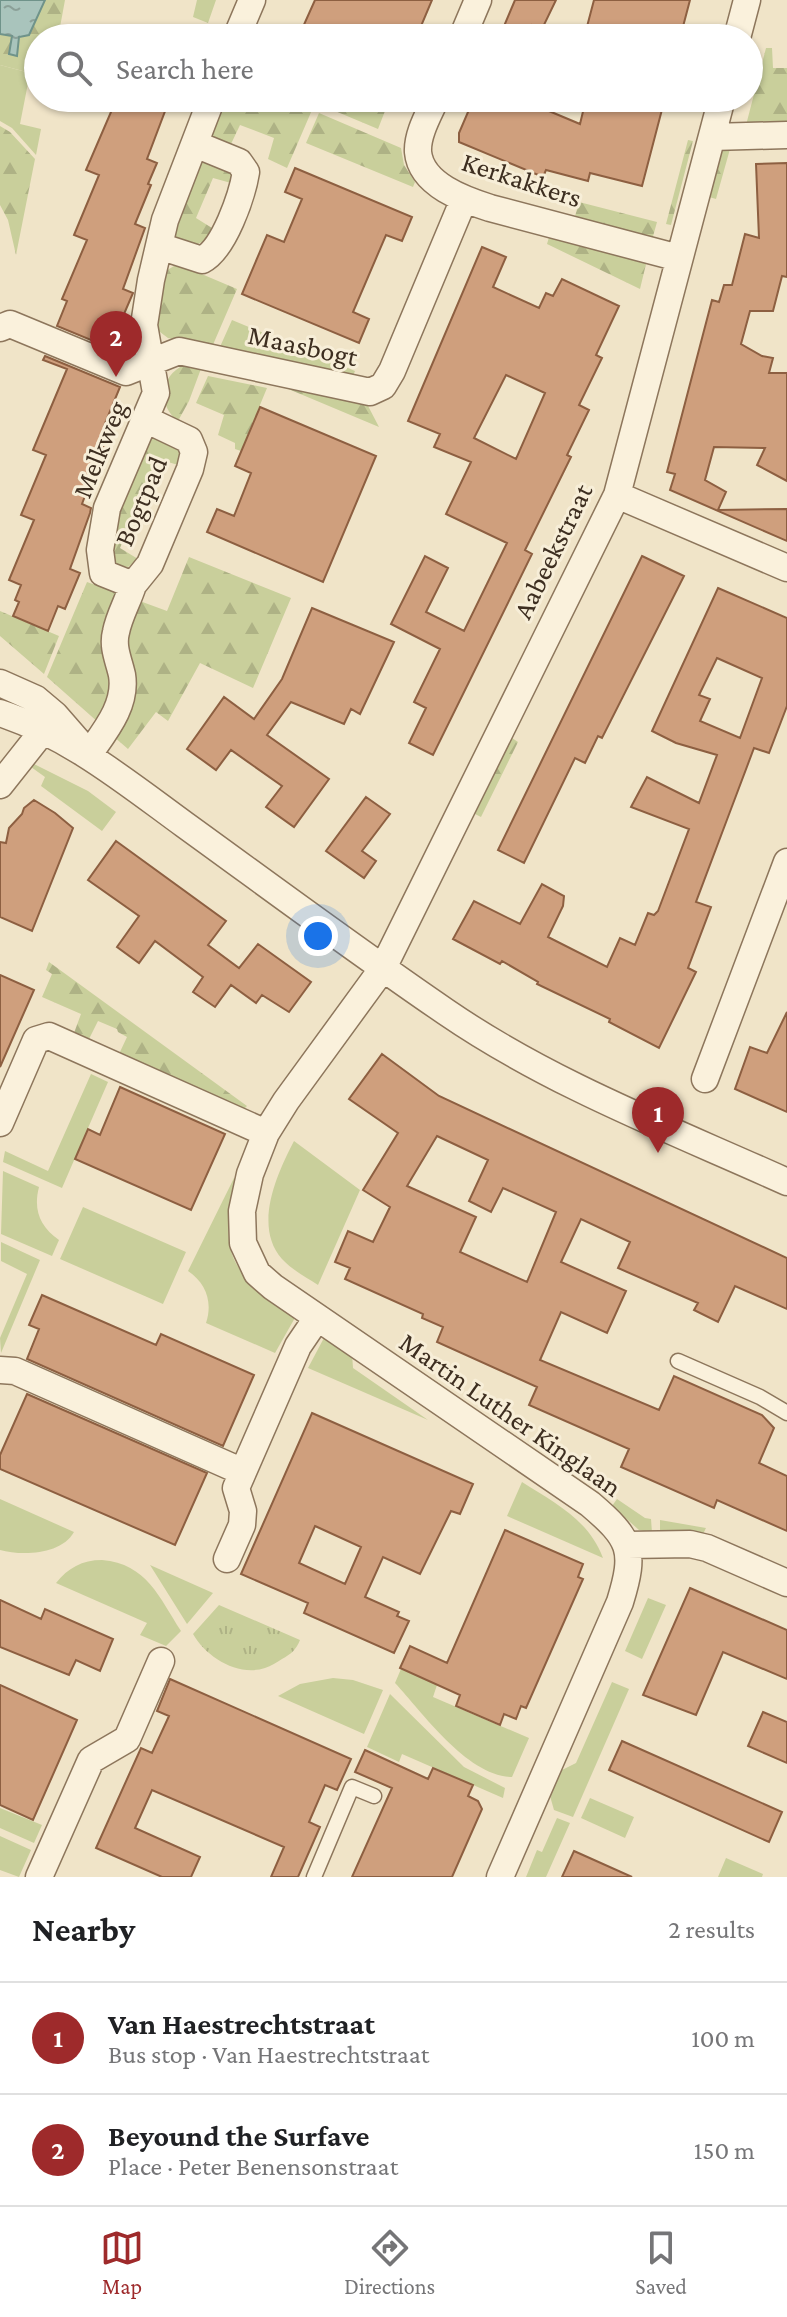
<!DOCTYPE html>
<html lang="en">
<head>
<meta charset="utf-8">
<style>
	:root { --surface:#fff; --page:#f2f2f2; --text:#202124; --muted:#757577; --line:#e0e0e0; --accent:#9e2a2b }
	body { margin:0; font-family:"Crimson Pro",serif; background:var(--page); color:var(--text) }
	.you { position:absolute; left:318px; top:936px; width:28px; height:28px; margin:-20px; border:6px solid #fff; border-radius:50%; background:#1a73e8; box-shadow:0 0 0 12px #1a73e833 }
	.badge { display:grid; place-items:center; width:52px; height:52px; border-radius:50%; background:var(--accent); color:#fff; font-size:26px; font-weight:700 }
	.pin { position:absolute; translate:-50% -66px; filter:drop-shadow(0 2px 4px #0008) }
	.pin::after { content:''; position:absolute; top:42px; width:28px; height:24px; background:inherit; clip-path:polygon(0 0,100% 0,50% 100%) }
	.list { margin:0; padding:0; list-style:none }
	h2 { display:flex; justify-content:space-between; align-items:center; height:104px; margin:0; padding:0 32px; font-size:34px }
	h2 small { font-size:26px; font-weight:400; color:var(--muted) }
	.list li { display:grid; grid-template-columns:52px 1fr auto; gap:24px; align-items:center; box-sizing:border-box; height:112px; padding:0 32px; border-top:2px solid var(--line) }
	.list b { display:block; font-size:30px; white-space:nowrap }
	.list p { margin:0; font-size:26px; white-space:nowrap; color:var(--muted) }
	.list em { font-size:26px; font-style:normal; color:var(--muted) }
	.icon { flex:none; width:44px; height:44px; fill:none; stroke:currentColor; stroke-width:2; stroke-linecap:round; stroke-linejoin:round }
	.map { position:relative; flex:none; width:787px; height:1877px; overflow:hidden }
	.search { position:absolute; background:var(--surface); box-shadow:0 2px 6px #0004; left:24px; right:24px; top:24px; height:88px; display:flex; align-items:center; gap:20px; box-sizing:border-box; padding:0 28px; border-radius:44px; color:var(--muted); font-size:30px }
	.sheet { height:328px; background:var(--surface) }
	nav { display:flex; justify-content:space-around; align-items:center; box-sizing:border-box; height:112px; border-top:2px solid var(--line); background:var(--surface); font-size:22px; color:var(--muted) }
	nav a { display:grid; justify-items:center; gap:4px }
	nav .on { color:var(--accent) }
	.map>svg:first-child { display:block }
	.grass { fill:#c9cf9b }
	.forest { fill:url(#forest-firs) }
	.park { fill:url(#park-tufts) }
	.water { fill:url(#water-ripples); stroke:#6f938a; stroke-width:2 }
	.building { fill:#cf9f7d; stroke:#8d5f41; stroke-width:2; fill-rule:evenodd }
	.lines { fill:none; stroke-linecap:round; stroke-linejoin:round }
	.lane-casing { stroke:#8d765c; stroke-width:17 }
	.street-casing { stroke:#8d765c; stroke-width:29 }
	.lane { stroke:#faf1dc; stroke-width:14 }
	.street { stroke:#faf1dc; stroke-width:26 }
	.labels { text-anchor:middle; stroke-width:6; stroke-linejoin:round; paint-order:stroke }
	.street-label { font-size:28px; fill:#3d2e20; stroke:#f7eed8 }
</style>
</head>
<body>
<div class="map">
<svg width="787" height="1877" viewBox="0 0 787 1877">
	<defs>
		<pattern id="forest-firs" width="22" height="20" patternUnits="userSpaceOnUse" patternTransform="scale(2)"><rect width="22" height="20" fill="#c9cf9b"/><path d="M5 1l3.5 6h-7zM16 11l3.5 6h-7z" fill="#aeb285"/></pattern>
		<pattern id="park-tufts" width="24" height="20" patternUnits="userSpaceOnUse" patternTransform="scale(2)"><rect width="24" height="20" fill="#c9cf9b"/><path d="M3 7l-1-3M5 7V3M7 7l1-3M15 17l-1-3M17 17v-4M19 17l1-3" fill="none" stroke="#aeb285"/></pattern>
		<pattern id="water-ripples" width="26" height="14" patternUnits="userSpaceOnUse" patternTransform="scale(2)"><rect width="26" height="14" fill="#a9c4bc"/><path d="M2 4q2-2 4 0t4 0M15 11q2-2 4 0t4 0" fill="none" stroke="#8ba098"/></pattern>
	</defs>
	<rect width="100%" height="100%" fill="#f0e4c8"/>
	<path class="grass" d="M 0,65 L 30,73 L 20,124 L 41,129 L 36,155 L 12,128 L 0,121 Z
		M 232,320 L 355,371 L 352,378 L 219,349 Z
		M 32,763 L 88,791 L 116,812 L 102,831 L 41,786 L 45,777 L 31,767 Z
		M 91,1074 L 108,1082 L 62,1188 L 3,1162 L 5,1151 L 48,1171 Z
		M 294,1141 L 360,1190 L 318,1285 C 306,1277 292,1270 282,1259 C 253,1226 277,1174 294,1141 Z
		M 3,1171 L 39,1187 C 33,1210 40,1227 59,1240 L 52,1256 L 1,1234 Z
		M 234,1178 L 237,1180 C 217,1261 232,1271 296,1316 L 275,1353 L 206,1323 C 213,1302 206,1283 188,1271 Z
		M 83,1207 L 186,1252 L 163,1304 L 60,1259 Z
		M 1,1242 L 40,1260 L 1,1353 L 0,1338 L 27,1274 L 1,1261 Z
		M 325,1336 L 352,1354 L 353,1368 L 428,1420 L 308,1368 Z
		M 522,1482 C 555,1503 589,1520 603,1558 L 507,1516 Z
		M 0,1499 L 74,1532 C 61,1555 22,1556 0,1550 Z
		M 617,1499 L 645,1518 L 651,1519 L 652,1533 L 639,1530 L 612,1506 Z
		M 660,1520 L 706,1528 L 703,1534 L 660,1533 Z
		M 102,1560 C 147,1564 159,1597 181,1631 L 166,1646 L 140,1635 L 147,1623 L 56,1583 C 68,1568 82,1560 102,1560 Z
		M 150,1565 L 213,1593 L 187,1624 Z
		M 648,1598 L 666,1605 L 642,1659 L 625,1651 Z
		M 401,1669 L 437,1685 L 433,1697 L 529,1738 L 512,1777 C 467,1776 423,1713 395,1683 Z
		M 333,1678 L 353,1680 L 383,1690 L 364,1734 L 278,1696 L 300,1684 Z
		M 612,1682 L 629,1689 L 573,1817 L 554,1810 L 550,1796 L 562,1770 L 576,1763 Z
		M 390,1694 L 464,1767 L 505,1788 L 503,1798 L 402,1754 L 399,1762 L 367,1747 Z
		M 590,1798 L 634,1817 L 625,1838 L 581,1818 Z
		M 0,1808 L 42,1825 L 34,1843 L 0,1828 Z
		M 557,1818 L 570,1823 L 546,1877 L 526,1877 L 537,1850 L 542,1852 Z
		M 0,1836 L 31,1850 L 19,1877 L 0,1870 Z
		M 726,1858 L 763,1874 L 762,1877 L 718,1877 Z"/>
	<path class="forest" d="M 45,0 L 65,0 L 58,38 L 38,38 L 38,75 L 0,65 L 0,34 L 19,37 L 29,35 Z
		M 197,0 L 216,0 L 208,23 L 193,17 Z
		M 766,48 L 772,48 L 773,68 L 787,68 L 787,127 L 745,129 Z
		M 219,98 L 285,98 L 312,110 L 287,168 L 268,159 L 274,138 L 240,125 L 231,144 L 210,135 Z
		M 304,98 L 355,98 L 385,111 L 378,129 Z
		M 319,113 L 401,148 L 404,165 L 415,182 L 413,187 L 306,143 Z
		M 0,126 L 10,132 L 35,159 L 16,255 L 8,220 L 0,205 Z
		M 688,140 L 693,141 L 671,225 L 666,224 Z
		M 722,147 L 730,149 L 716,199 L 709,197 Z
		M 203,161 L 231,172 L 231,183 L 213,178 L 196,218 L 212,228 L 208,239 L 196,245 L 175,238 L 172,232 L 197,164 Z
		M 579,202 L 657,222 L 652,240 L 574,220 Z
		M 550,234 L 647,260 L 640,289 L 547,244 Z
		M 174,266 L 185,267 L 237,289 L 212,347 L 168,338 L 156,329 L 164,272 Z
		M 186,364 L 202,366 L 189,401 L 178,421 C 156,404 161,374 186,364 Z
		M 208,376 L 267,388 L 241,451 L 235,449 L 235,443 L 218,435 L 224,415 L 196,403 Z
		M 287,385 L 366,402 L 379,427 L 286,388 Z
		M 154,437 L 176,445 L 182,453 L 178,465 L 158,459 L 120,548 L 138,559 L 128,567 L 115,565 L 107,555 L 113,515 L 148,438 Z
		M 189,557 L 291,598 L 253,688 L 200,663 L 168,721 L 156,712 L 128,749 L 113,736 L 123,639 L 137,600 L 167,611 Z
		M 87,582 L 121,594 L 114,681 L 99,723 L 47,677 Z
		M 0,611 L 59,636 L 44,674 L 0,636 Z
		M 512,738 L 518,742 L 481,817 L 475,814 Z
		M 49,962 L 247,1106 L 243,1110 L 119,1054 L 127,1037 L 118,1032 L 117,1029 L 98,1021 L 88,1041 L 74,1033 L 81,1014 L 42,997 L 52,974 L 46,970 Z"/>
	<path class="park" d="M 219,1605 L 300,1640 C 296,1650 291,1654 282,1659 C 277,1662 271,1666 265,1668 C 238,1677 206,1657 193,1634 Z"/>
	<path class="water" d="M 0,0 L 45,0 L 29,35 L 19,37 L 17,56 L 9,54 L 12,36 L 0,34 Z"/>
	<path class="building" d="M 315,0 L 432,0 L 416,38 L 298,38 Z
		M 515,0 L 556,0 L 542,29 L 532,25 L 526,38 L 499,38 Z
		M 594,0 L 690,0 L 680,38 L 584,38 Z
		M 117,98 L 170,98 L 147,159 L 157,163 L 148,184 L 151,185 L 135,224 L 145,228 L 123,289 L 133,293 L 118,328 L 111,326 L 103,345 L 57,326 L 67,301 L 62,299 L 87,240 L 74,235 L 99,175 L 86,170 Z
		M 474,98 L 518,98 L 580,124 L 586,99 L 618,109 L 620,102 L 630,105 L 632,98 L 665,98 L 642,186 L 590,173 L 588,181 L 546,170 L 543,177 L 459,142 L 459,133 Z
		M 787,163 L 787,277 L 782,276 L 773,311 L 750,311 L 741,344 L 762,356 L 773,358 L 769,373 L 787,373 L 787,481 L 757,465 L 765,448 L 714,447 L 705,480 L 726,492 L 718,510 L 787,509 L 787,541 L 670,490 L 675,474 L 667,472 L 712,300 L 719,302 L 724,285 L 732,285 L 745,234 L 759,238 L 756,164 Z
		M 295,168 L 412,217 L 402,241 L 386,235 L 353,312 L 369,319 L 359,343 L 242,294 L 267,235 L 284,242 L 302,199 L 285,192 Z
		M 482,247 L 506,257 L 493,287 L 539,308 L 546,293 L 553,296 L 562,279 L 619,306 L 596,355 L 602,358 L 579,405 L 589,410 L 567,455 L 571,457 L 525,550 L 532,554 L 433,755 L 409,743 L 426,708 L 414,702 L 440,649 L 391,624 L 425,556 L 448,568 L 426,612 L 464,631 L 507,543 L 446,514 L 471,462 L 434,447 L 440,434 L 408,421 ZM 506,375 L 545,393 L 516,459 L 474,438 Z
		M 45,356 L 120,387 L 104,426 L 110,428 L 82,504 L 91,508 L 90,513 L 70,569 L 80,573 L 65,609 L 58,606 L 48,631 L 13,616 L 19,602 L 15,600 L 21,585 L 9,580 L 34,520 L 21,515 L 46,455 L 33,450 L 67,369 L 43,360 Z
		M 260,407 L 376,456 L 323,582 L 207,532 L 217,509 L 234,516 L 251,473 L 235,466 Z
		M 642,556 L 684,576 L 602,738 L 598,736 L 585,763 L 575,758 L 524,863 L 498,850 Z
		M 718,588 L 787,618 L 787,706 L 769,753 L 754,748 L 731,809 L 696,902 L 711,907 L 688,968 L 696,972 L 659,1048 L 609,1022 L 610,1019 L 537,984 L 538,982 L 502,961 L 500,964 L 453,939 L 474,901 L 520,924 L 542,884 L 564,896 L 563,906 L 548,937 L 607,967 L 620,938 L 635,945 L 648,913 L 654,915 L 658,911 L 689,829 L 631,807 L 647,777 L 699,803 L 717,755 L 676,743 L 652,731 ZM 717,658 L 762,678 L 740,738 L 700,721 L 710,699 L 699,695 Z
		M 312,608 L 394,642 L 360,714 L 351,709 L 344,724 L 291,702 L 267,735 L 329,779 L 294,827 L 266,807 L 282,786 L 231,750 L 216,770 L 187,749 L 224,697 L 254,719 L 282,679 Z
		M 366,797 L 390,814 L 362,851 L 376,861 L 364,878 L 326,851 Z
		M 34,800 L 55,813 L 73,828 L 32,931 L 0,917 L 0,842 L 6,843 L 9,828 L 22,814 L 24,808 Z
		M 116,841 L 226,921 L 208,945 L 239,968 L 258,944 L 311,982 L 289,1012 L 262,995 L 256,1003 L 231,985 L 215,1007 L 193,992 L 203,977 L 155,941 L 139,963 L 117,947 L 139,916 L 88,880 Z
		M 0,975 L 34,990 L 0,1067 Z
		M 787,1012 L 787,1112 L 735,1089 L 750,1047 L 767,1053 Z
		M 382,1054 L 439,1096 L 787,1258 L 787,1309 L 735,1286 L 718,1322 L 694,1310 L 698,1303 L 618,1268 L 630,1242 L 581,1219 L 561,1262 L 626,1291 L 607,1333 L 561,1312 L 540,1360 L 659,1410 L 674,1376 L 762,1415 L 774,1428 L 759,1463 L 787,1476 L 787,1531 L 717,1500 L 714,1508 L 621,1467 L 629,1449 L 529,1405 L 537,1387 L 437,1342 L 443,1327 L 422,1318 L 423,1314 L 345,1279 L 350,1268 L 335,1262 L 348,1231 L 373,1242 L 390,1207 L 363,1190 L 398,1133 L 349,1099 ZM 437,1136 L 488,1160 L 469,1201 L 491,1212 L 503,1188 L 556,1212 L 527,1282 L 460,1252 L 476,1217 L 407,1186 Z
		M 120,1087 L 225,1134 L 191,1210 L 75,1159 L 88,1129 L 100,1135 Z
		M 42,1295 L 156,1345 L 161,1334 L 254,1375 L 223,1446 L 27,1359 L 39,1329 L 29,1325 Z
		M 27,1394 L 207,1473 L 175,1545 L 0,1469 L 0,1455 Z
		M 312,1413 L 473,1484 L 460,1514 L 451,1511 L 420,1574 L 383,1557 L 365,1597 L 399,1612 L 397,1616 L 409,1621 L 394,1653 L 304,1613 L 308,1603 L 241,1574 ZM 315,1526 L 361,1547 L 345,1584 L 299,1563 Z
		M 505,1530 L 583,1564 L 578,1577 L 583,1579 L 526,1708 L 521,1706 L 516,1719 L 504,1714 L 500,1725 L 456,1706 L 460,1695 L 400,1668 L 410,1646 L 447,1663 Z
		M 690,1588 L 787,1630 L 787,1679 L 723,1652 L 696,1715 L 643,1695 Z
		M 0,1600 L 41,1619 L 45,1609 L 113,1639 L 100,1671 L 76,1660 L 69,1675 L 0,1647 Z
		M 170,1679 L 351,1759 L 337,1790 L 325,1785 L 309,1822 L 320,1827 L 298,1877 L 271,1877 L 284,1847 L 152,1790 L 135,1828 L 200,1857 L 191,1877 L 162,1877 L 96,1848 L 141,1748 L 152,1753 L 169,1716 L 157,1711 Z
		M 0,1685 L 77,1720 L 33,1820 L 0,1805 Z
		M 763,1712 L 787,1722 L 787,1763 L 748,1746 Z
		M 622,1741 L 782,1812 L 769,1842 L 609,1770 Z
		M 365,1750 L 428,1779 L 433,1768 L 473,1785 L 468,1796 L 478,1801 L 482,1809 L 452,1877 L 352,1877 L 392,1788 L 355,1772 Z
		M 574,1851 L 632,1877 L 562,1877 Z"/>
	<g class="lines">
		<defs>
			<path id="lane" d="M 678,1361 L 760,1397 L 787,1413
				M 314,1877 L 352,1787 L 374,1796"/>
			<path id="street" d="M 236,38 L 252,0
				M 462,38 L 478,0
				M 737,38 L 747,0
				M 436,98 C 429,114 417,134 418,152 C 421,185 465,200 490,208 L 679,258
				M 712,137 L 787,135
				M 159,246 L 202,260 C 224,249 242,196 246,172 L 239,162 L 195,144
				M 0,328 L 10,324 L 126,372 L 179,351 L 370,392 L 383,386 L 392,371 L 464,199
				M 617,495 L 787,568
				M 133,585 L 150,564 L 190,469 L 194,452 L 189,440 L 145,419
				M 0,683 L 36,699 L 55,715 L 82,746
				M 0,713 C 70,736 126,782 185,825 C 272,888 358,952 446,1012 C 551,1084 672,1130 787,1182
				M 89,754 C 105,731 127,705 122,675 C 119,661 112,647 116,632 C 119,616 128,601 133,585 L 103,573 L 100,550 L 107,508 L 156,393 L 144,325 L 151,280 L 165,220 L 212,98
				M 0,785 L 53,718
				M 705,1079 L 787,862
				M 0,1123 L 36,1040 L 49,1036 L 266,1133
				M 0,1370 L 15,1371 L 243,1472
				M 628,1545 L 690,1544 L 707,1548 L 787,1583
				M 227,1559 L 242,1525 L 243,1511 L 236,1488 L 298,1346 L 317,1318
				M 39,1877 L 91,1760 L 127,1739 L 161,1661
				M 500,1877 L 620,1602 C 636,1550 631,1539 590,1504 L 273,1287 L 257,1273 L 243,1243 L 242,1211 L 250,1174 L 266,1133 L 286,1101 L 383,968 L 617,495 L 722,98"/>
		</defs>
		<use href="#lane" class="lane-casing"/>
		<use href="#street" class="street-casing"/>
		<use href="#lane" class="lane"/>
		<use href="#street" class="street"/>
	</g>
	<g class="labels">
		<g class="street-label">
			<text transform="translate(522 179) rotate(18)" y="10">Kerkakkers</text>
			<text transform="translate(303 345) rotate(12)" y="10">Maasbogt</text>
			<text transform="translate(99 449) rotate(-68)" y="10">Melkweg</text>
			<text transform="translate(140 501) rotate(-67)" y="10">Bogtpad</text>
			<text transform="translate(552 551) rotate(-64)" y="10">Aabeekstraat</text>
			<text transform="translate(511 1414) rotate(35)" y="10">Martin Luther Kinglaan</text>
		</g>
	</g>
</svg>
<div class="you"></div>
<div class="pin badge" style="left:658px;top:1153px">1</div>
<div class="pin badge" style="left:116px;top:377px">2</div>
<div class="search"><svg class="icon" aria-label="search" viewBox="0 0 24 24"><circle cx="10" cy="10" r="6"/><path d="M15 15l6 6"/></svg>Search here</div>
</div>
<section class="sheet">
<h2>Nearby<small>2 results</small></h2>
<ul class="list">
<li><span class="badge">1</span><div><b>Van Haestrechtstraat</b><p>Bus stop · Van Haestrechtstraat</p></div><em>100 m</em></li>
<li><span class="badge">2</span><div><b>Beyound the Surfave</b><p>Place · Peter Benensonstraat</p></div><em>150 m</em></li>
</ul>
</section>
<nav>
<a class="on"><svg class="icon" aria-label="map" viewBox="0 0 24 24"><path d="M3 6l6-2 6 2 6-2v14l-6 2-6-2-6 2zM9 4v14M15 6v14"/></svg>Map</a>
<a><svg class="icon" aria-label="directions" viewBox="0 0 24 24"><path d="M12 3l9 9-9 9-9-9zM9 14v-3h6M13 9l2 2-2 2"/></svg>Directions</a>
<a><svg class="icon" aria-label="saved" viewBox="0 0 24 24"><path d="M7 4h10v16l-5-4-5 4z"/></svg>Saved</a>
</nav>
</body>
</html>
